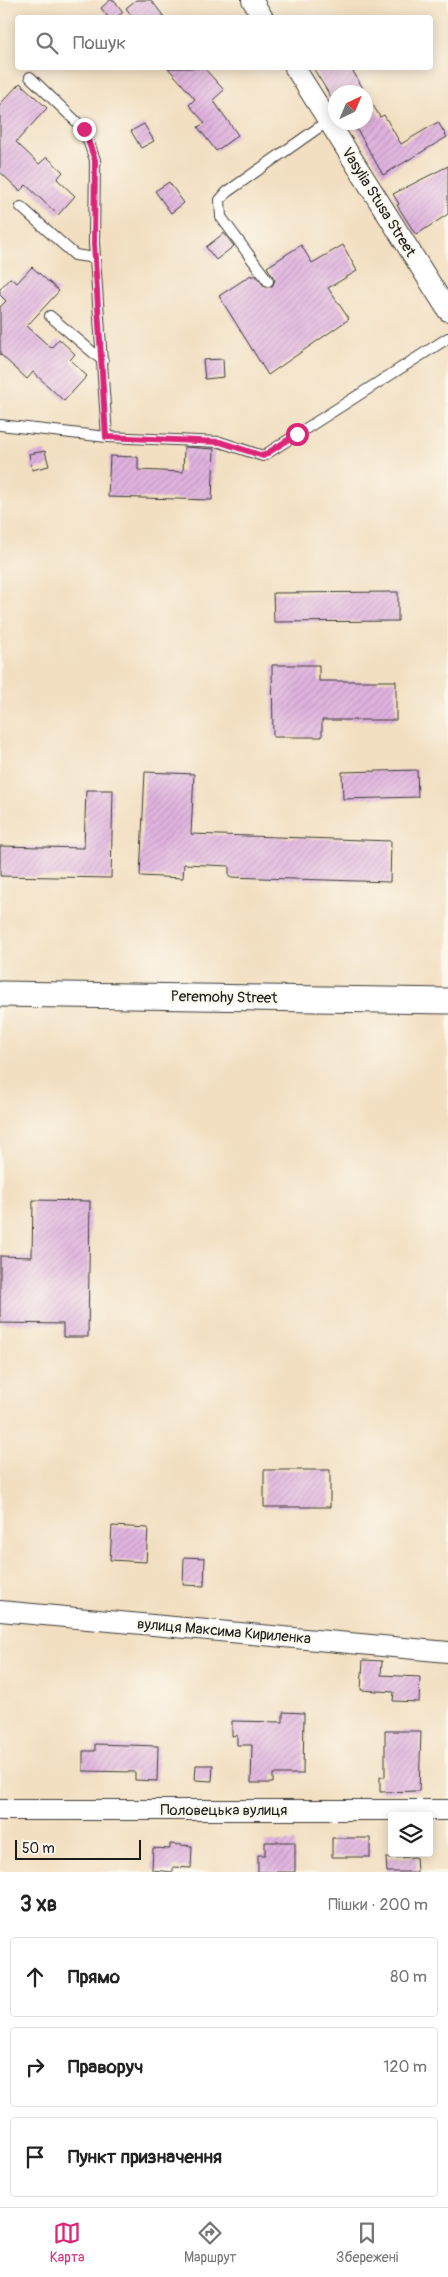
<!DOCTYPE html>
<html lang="uk">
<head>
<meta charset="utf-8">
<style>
	:root { --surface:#fff; --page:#f6f6f6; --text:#222; --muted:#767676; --line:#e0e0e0; --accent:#db2777 }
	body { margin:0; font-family:Pangolin,sans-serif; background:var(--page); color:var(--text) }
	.controls { position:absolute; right:15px; bottom:15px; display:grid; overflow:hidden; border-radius:5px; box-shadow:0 2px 12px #0003 }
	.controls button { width:45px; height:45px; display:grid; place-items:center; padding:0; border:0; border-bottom:1px solid var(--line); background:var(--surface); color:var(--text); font:25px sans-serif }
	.compass { position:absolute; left:328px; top:85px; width:45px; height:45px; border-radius:50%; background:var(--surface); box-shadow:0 2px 12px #0003; rotate:44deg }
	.scale { position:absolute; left:15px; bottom:12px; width:126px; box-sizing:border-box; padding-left:5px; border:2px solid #1c1c1c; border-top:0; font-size:14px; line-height:18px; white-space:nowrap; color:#1c1c1c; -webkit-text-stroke:4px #fbf7ec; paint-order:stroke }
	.stop { position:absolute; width:15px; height:15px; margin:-11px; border:4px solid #db2777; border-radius:50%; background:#fff }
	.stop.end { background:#db2777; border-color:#fff; box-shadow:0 1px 5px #0008 }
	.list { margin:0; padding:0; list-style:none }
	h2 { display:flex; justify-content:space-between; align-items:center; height:65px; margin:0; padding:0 20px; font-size:21px }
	h2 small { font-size:16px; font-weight:400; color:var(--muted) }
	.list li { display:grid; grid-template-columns:32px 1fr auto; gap:15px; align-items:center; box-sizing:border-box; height:80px; margin:0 10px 10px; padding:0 10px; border:1px solid var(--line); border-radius:5px }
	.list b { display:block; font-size:19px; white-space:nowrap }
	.list em { font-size:16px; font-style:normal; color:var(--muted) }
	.icon { flex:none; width:28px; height:28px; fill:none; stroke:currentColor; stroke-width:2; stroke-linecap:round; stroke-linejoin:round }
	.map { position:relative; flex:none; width:448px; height:1872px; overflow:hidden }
	.search { position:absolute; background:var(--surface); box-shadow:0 2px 12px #0003; left:15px; right:15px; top:15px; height:55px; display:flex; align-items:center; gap:12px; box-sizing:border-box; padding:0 18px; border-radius:5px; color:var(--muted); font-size:19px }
	.sheet { height:335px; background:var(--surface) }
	nav { display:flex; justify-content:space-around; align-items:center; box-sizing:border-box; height:70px; border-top:1px solid var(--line); background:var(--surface); font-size:14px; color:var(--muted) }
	nav a { display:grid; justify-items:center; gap:2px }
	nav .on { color:var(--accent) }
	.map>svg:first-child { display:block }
	.building { fill:url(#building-hatch) }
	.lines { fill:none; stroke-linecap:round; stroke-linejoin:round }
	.service-casing { stroke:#3c3935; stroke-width:12 }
	.minor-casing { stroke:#3c3935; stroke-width:22 }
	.tertiary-casing { stroke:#3c3935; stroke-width:27 }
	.service { stroke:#fff; stroke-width:10 }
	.minor { stroke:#fff; stroke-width:20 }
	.tertiary { stroke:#fff; stroke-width:25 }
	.route { stroke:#db2777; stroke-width:6 }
	.labels { text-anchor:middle; stroke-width:4.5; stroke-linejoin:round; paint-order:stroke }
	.street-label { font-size:15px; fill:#1c1c1c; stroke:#fbf7ec }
</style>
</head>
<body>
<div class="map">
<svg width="448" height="1872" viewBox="0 0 448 1872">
	<defs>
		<pattern id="building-hatch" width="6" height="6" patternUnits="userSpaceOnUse" patternTransform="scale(1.25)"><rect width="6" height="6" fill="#dfb2de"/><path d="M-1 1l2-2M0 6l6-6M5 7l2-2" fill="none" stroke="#bf98be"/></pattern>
	</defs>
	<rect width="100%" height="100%" fill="#fbf7ec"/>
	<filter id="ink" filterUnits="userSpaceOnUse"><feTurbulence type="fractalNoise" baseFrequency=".02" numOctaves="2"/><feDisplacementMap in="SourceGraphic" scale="10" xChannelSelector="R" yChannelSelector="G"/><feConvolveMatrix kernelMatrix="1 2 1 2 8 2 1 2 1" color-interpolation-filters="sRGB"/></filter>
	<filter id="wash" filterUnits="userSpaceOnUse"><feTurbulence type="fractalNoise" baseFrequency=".0096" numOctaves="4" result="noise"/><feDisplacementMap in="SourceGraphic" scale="20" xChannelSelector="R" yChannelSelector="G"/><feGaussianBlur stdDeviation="1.12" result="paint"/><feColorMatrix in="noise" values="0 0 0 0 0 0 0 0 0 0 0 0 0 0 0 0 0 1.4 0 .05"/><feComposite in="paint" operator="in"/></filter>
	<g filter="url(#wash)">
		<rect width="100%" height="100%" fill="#f2dfc1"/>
		<g id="blocks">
			<path class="building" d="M 110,0 L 114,0 L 123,12 L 116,18 L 109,18 L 101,8 Z
				M 136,0 L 151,0 L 165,18 L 133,18 L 126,8 Z
				M 168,68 L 204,68 L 224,90 L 213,100 L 238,135 L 216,151 L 198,127 L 205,123 L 189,105 L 195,99 Z
				M 313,68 L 351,68 L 380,117 L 384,115 L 401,144 L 438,122 L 447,137 L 383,175 L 354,124 L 366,122 L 366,92 L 336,92 L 336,105 Z
				M 20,83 L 47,108 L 16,142 L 39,164 L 47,157 L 63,172 L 57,179 L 75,196 L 58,215 L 26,185 L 20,191 L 0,172 L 0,104 Z
				M 144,124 L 154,141 L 141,148 L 131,131 Z
				M 448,166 L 448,214 L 416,235 L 397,205 L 399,204 L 393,194 Z
				M 169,182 L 184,203 L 171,213 L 155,191 Z
				M 224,233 L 234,246 L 216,260 L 206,247 Z
				M 301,245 L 312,263 L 343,245 L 357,271 L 328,288 L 349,319 L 268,375 L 219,296 L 251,275 L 252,277 L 255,275 L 265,287 L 272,287 L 275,280 L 267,267 Z
				M 32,267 L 59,291 L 27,326 L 51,348 L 59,339 L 75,354 L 70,360 L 87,376 L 64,401 L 33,372 L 27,379 L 0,354 L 0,307 L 6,301 L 0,295 L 0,289 L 10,278 L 17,283 Z
				M 223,359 L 224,377 L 205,379 L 203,360 Z
				M 184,447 L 214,449 L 212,500 L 108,497 L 110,456 L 138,457 L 138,470 L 183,472 Z
				M 45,451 L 49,466 L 32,470 L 29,454 Z
				M 398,592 L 398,621 L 274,622 L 273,593 Z
				M 272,665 L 319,665 L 319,681 L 396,681 L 396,720 L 322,720 L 322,737 L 273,737 Z
				M 417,770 L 418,797 L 343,799 L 342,772 Z
				M 145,772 L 194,774 L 191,834 L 391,841 L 390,882 L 229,877 L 229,866 L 184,864 L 183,878 L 140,876 Z
				M 86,790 L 113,790 L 111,878 L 0,876 L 0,846 L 84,848 Z
				M 33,1200 L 90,1201 L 88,1337 L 63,1337 L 63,1324 L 0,1323 L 0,1256 L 32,1257 Z
				M 264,1470 L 330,1470 L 330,1507 L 264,1507 Z
				M 112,1526 L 148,1528 L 146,1562 L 110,1560 Z
				M 184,1557 L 205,1558 L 204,1586 L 183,1585 Z
				M 363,1660 L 382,1661 L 381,1675 L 420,1677 L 419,1702 L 393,1701 L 394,1692 L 361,1690 Z
				M 283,1712 L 304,1713 L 303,1774 L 273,1774 L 273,1783 L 251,1783 L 252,1745 L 237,1745 L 237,1735 L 232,1736 L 232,1721 L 283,1722 Z
				M 385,1731 L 421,1731 L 419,1791 L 380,1792 L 380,1777 L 385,1777 Z
				M 95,1744 L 158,1746 L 157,1781 L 135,1780 L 135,1772 L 83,1771 L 83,1751 L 95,1751 Z
				M 196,1765 L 213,1765 L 212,1781 L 195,1780 Z
				M 332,1838 L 370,1838 L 370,1857 L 332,1857 Z
				M 265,1842 L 295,1842 L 295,1872 L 258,1872 L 258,1855 L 265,1855 Z
				M 170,1844 L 192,1846 L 191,1868 L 173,1867 L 173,1872 L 152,1870 L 153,1848 L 170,1849 Z
				M 416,1857 L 417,1872 L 387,1872 L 386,1858 Z"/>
		</g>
	</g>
	<g filter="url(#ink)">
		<use href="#blocks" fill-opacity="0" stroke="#3c3935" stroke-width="1"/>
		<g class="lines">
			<defs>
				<path id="service" d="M 30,77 L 84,129 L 95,160 L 94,243 L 107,437
					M 21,207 L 75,255 L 95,258
					M 268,281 L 221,217 L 220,200 L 227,192 L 328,121
					M 50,316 L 103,361
					M 0,425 L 107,437 L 220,442 L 263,456 L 448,338"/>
				<path id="minor" d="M 252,0 L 263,18
					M 295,68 L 448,311
					M 0,1611 L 448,1652
					M 0,1810 L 448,1810"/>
				<path id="tertiary" d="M 0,994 L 448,1001"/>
			</defs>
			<use href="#service" class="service-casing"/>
			<use href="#minor" class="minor-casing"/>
			<use href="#tertiary" class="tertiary-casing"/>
			<use href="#service" class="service"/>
			<use href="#minor" class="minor"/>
			<use href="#tertiary" class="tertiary"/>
		</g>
	</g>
	<g class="lines" filter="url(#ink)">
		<path class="route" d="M 84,129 L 95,160 L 94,243 L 106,437 L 220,442 L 263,456 L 297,434"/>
	</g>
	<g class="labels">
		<g class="street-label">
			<text transform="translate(379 202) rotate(58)" y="5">Vasylia Stusa Street</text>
			<text transform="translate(224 997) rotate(1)" y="5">Peremohy Street</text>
			<text transform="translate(224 1631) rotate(5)" y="5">вулиця Максима Кириленка</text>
			<text x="224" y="1815">Половецька вулиця</text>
		</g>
	</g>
</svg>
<div class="controls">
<button><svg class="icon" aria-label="layers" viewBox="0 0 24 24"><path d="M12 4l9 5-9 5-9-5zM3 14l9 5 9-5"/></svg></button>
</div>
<svg class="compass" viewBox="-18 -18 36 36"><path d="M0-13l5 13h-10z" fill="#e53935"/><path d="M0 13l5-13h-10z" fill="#767676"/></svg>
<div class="scale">50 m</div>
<div class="stop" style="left:297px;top:434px"></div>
<div class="stop end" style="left:84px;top:129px"></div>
<div class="search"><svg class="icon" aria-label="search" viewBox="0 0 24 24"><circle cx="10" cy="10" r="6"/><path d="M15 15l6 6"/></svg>Пошук</div>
</div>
<section class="sheet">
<h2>3 хв<small>Пішки · 200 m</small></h2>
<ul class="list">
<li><svg class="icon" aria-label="ahead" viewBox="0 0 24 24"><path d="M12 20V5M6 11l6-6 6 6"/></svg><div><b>Прямо</b></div><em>80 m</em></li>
<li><svg class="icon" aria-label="right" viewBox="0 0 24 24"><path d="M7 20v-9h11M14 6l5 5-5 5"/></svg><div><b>Праворуч</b></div><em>120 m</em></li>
<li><svg class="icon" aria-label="arrive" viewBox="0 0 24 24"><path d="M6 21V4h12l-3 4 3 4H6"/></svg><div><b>Пункт призначення</b></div></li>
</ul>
</section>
<nav>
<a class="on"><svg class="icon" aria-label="map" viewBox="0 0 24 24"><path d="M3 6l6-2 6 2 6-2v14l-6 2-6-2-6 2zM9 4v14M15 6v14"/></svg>Карта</a>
<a><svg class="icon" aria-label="directions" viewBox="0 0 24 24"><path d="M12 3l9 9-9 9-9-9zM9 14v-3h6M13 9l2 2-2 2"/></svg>Маршрут</a>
<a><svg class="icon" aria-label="saved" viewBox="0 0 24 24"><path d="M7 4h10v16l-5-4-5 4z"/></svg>Збережені</a>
</nav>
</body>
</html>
